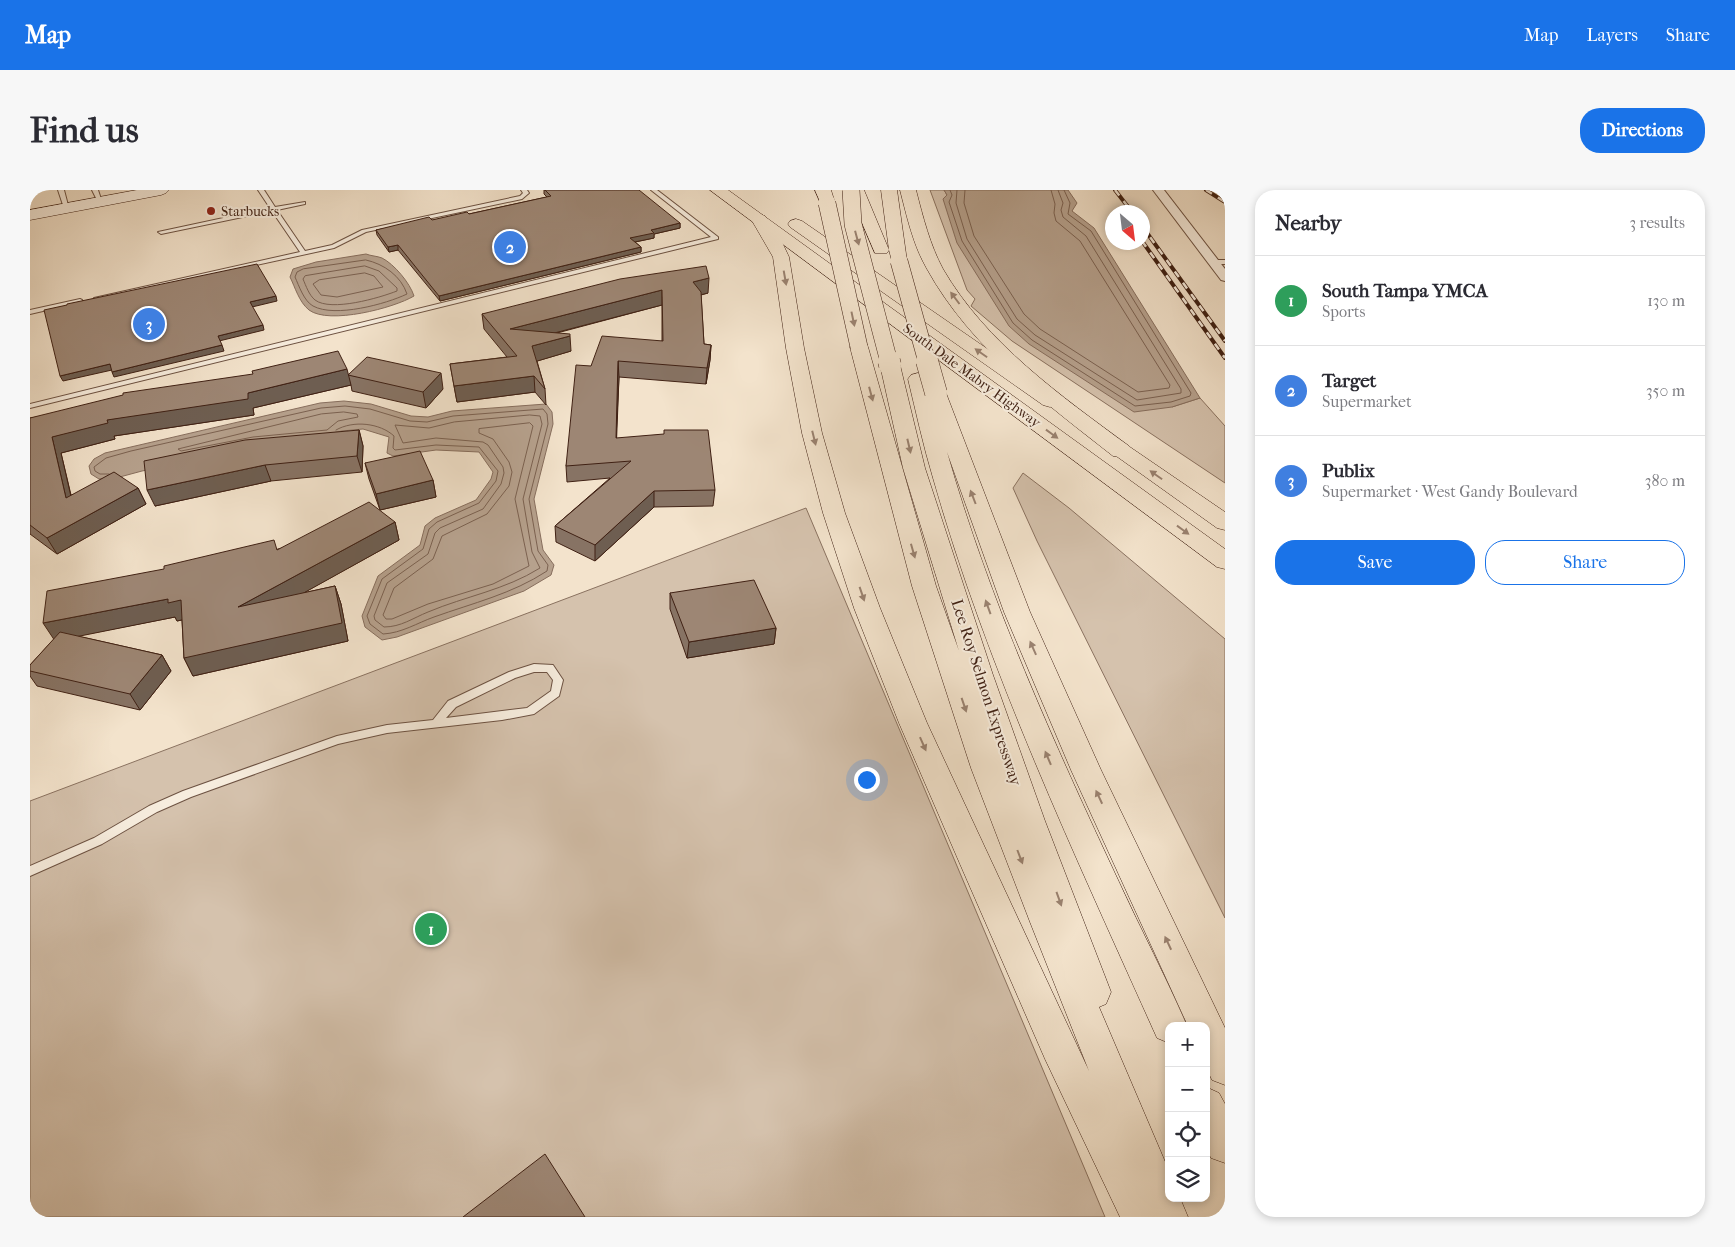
<!DOCTYPE html>
<html lang="en">
<head>
<meta charset="utf-8">
<style>
	:root { --surface:#fff; --page:#f7f7f7; --text:#2b2b33; --muted:#7c7c81; --line:#e1e1e2; --accent:#1a73e8 }
	body { margin:0; font-family:"IM FELL French Canon",serif; background:var(--page); color:var(--text) }
	.controls { position:absolute; right:15px; bottom:15px; display:grid; overflow:hidden; border-radius:10px; box-shadow:0 2px 8px #0003 }
	.controls button { width:45px; height:45px; display:grid; place-items:center; padding:0; border:0; border-bottom:1px solid var(--line); background:var(--surface); color:var(--text); font:25px sans-serif }
	.compass { position:absolute; left:1075px; top:15px; width:45px; height:45px; border-radius:50%; background:var(--surface); box-shadow:0 2px 8px #0003; rotate:152deg }
	.you { position:absolute; left:836px; top:589px; width:18px; height:18px; margin:-12px; border:4px solid #fff; border-radius:50%; background:#1a73e8; box-shadow:0 0 0 8px #1a73e833 }
	.badge { display:grid; place-items:center; width:32px; height:32px; border-radius:50%; background:var(--accent); color:#fff; font-size:16px; font-weight:700 }
	.pin { position:absolute; translate:-50% -50%; border:2px solid #fff; box-shadow:0 1px 5px #0006 }
	.list { margin:0; padding:0; list-style:none }
	h2 { display:flex; justify-content:space-between; align-items:center; height:65px; margin:0; padding:0 20px; font-size:21px }
	h2 small { font-size:16px; font-weight:400; color:var(--muted) }
	.list li { display:grid; grid-template-columns:32px 1fr auto; gap:15px; align-items:center; box-sizing:border-box; height:90px; padding:0 20px; border-top:1px solid var(--line) }
	.list b { display:block; font-size:19px; white-space:nowrap }
	.list p { margin:0; font-size:16px; white-space:nowrap; color:var(--muted) }
	.list em { font-size:16px; font-style:normal; color:var(--muted) }
	.actions { display:flex; gap:10px; padding:15px 20px }
	.actions a { flex:1; padding:11px 0; border:1px solid var(--accent); border-radius:20px; text-align:center; font-size:18px; color:var(--accent) }
	.actions .main { background:var(--accent); color:#fff }
	.icon { flex:none; width:28px; height:28px; fill:none; stroke:currentColor; stroke-width:2; stroke-linecap:round; stroke-linejoin:round }
	.map { position:relative; flex:none; width:1195px; height:1027px; overflow:hidden; border-radius:20px }
	header { display:flex; align-items:center; gap:30px; box-sizing:border-box; height:70px; padding:0 25px; background:var(--accent); color:#fff }
	header strong { font-size:24px }
	nav { display:flex; gap:28px; margin-inline-start:auto; font-size:18px }
	.intro { display:flex; align-items:center; justify-content:space-between; box-sizing:border-box; height:120px; padding:0 30px }
	h1 { margin:0; font-size:35px }
	.button { padding:12px 22px; border-radius:20px; background:var(--accent); color:#fff; font-size:18px; font-weight:700 }
	main { display:flex; gap:30px; padding:0 30px }
	aside { flex:1; background:var(--surface); border-radius:20px; box-shadow:0 2px 8px #0003 }
	.map>svg:first-child { display:block }
	.green { fill:#d5c2ad; stroke:#8a7260 }
	.water { fill:#b6a18d; stroke:#876e5d }
	.lines { fill:none; stroke-linecap:round; stroke-linejoin:round }
	.shore { stroke:#7b6150; stroke-width:1 }
	.service-casing { stroke:#6d5242; stroke-width:2 }
	.minor-casing { stroke:#6d5242; stroke-width:2 }
	.secondary-casing { stroke:#402114; stroke-width:1 }
	.primary-casing { stroke:#402114; stroke-width:1 }
	.motorway-casing { stroke:#402114; stroke-width:1 }
	.service { fill:#f7edde; fill-rule:evenodd }
	.minor { fill:#f7edde; fill-rule:evenodd }
	.secondary { fill:#f7edde; fill-rule:evenodd }
	.primary { fill:#f3e3cc; fill-rule:evenodd }
	.motorway { fill:#f3e3cc; fill-rule:evenodd }
	.rail-casing { stroke:#402114; stroke-width:4 }
	.rail { stroke:#f7edde; stroke-width:2.5; stroke-dasharray:7; stroke-linecap:butt }
	.motorway-bridge-far1-casing { stroke:#402114; stroke-width:18; stroke-linecap:butt }
	.motorway-bridge-casing { stroke:#402114; stroke-width:23; stroke-linecap:butt }
	.motorway-bridge-far1 { stroke:#f3e3cc; stroke-width:17 }
	.motorway-bridge { stroke:#f3e3cc; stroke-width:22 }
	.wall { fill:#877364; stroke:#402114 }
	.shaded-wall { fill:#6e5e51; stroke:#402114 }
	.building { fill:#9d8674; stroke:#402114 }
	.oneway { fill:#9a8270 }
	.poi-dot { fill:#8f2418; stroke:#f7edde; stroke-width:2 }
	.labels { text-anchor:middle; stroke-width:4; stroke-linejoin:round; paint-order:stroke }
	.far-poi-label { font-size:14px; fill:#402114; stroke:#f7edde; text-anchor:start }
	.far-street-label { font-size:14px; fill:#402114; stroke:#f7edde }
	.street-label { font-size:16px; fill:#402114; stroke:#f7edde }
</style>
</head>
<body>
<header>
<strong>Map</strong>
<nav><a>Map</a><a>Layers</a><a>Share</a></nav>
</header>
<div class="intro"><h1>Find us</h1><a class="button">Directions</a></div>
<main>
<div class="map">
<svg width="1195" height="1027" viewBox="0 0 1195 1027">
	<rect width="100%" height="100%" fill="#f3e3cc"/>
	<filter id="stains"><feTurbulence type="fractalNoise" baseFrequency=".004" numOctaves="4"/><feColorMatrix values="0 0 0 0 .2 0 0 0 0 .09 0 0 0 0 .02 0 0 0 .5 -.17"/></filter>
	<radialGradient id="worn" r=".72"><stop offset=".6" stop-color="#630" stop-opacity="0"/><stop offset="1" stop-color="#630" stop-opacity=".3"/></radialGradient>
	<path class="green" d="M 900,0 L 914,0 L 917,5 L 1142,217 L 1170,208 L 1195,236 L 1195,293 L 982,151 L 941,116 L 945,109 L 937,100 Z
		M 993,283 L 1039,318 L 1195,449 L 1195,728 L 1007,351 L 983,298 Z
		M 776,318 L 1075,1027 L 0,1027 L 0,611 Z"/>
	<path class="water" d="M 914,0 L 1038,0 L 1047,13 L 1042,21 L 1064,38 L 1170,208 L 1142,217 L 1104,222 L 999,154 L 979,136 L 927,53 L 913,9 L 917,5 Z
		M 336,64 C 341,66 347,66 352,68 C 364,74 380,93 384,106 C 364,118 299,135 279,120 C 269,112 265,97 260,87 L 263,79 L 286,72 Z
		M 314,211 L 341,214 L 381,226 L 398,227 L 422,221 L 516,214 L 522,222 L 523,234 L 504,309 L 513,360 L 524,375 L 521,385 L 494,401 L 367,447 L 352,450 L 335,437 L 332,426 L 348,386 L 390,355 L 395,336 L 405,328 L 446,310 L 461,289 L 463,282 L 449,262 L 406,260 L 363,266 L 357,263 L 359,247 L 333,239 L 312,241 L 112,281 L 86,288 L 69,289 L 61,284 L 59,276 L 64,269 L 75,263 L 290,213 Z"/>
	<g class="lines">
		<path class="shore" d="M 920,0 L 922,5 L 919,12 L 932,51 L 983,133 L 1002,150 L 1105,216 L 1141,212 L 1160,206 L 1161,203 L 1061,41 L 1038,24 L 1040,13 L 1034,0
			M 927,0 L 926,13 L 937,49 L 987,129 L 1005,145 L 1107,210 L 1151,203 L 1151,199 L 1056,46 L 1033,27 L 1031,20 L 1033,13 L 1028,0
			M 935,0 L 934,13 L 944,46 L 994,124 L 1010,139 L 1108,202 L 1139,198 L 1140,195 L 1050,51 L 1026,31 L 1024,23 L 1025,14 L 1021,0
			M 336,70 C 354,74 371,86 377,104 C 356,114 305,128 283,116 C 274,111 269,96 265,87 L 267,82 L 273,79 Z
			M 335,76 L 349,81 L 367,98 L 367,101 C 349,108 301,122 285,110 C 279,105 276,96 273,89 L 275,86 Z
			M 335,83 L 344,86 L 353,97 L 307,107 L 291,105 L 283,94 L 289,90 Z
			M 314,222 L 327,224 L 328,227 L 308,231 L 297,240 L 223,247 L 151,261 L 148,259 L 291,224 Z
			M 500,225 L 510,226 L 512,234 L 493,309 L 502,362 L 510,378 C 475,400 436,406 398,422 C 383,428 371,437 354,437 L 345,430 L 344,426 L 357,393 L 398,364 L 405,343 L 410,338 L 453,319 L 471,294 L 474,283 L 473,277 L 458,255 L 453,252 L 406,248 L 373,253 L 365,235 L 399,238 L 424,232 Z
			M 500,233 L 503,236 L 485,309 L 499,376 L 463,394 L 398,414 L 362,429 L 356,429 L 353,425 L 364,398 L 403,369 L 412,346 L 457,324 L 479,296 L 482,282 L 479,272 L 463,249 L 449,243 L 449,239 Z
			M 79,284 L 70,284 L 65,281 L 64,277 L 76,268 L 101,261 L 291,218 L 315,216 L 340,219 L 380,231 L 397,232 L 423,226 L 513,219 L 517,224 L 518,234 L 499,309 L 508,361 L 518,375 L 517,381 C 482,404 443,413 404,427 C 387,433 372,443 353,444 L 340,434 L 337,426 L 352,389 L 393,359 L 399,339 L 407,332 L 449,313 L 466,291 L 468,281 L 449,257 L 406,255 L 365,260 L 363,258 L 364,246 C 350,233 323,230 306,240"/>
		<defs>
			<path id="service" d="M 28,0 L 34,0 L 39,19 L 34,18 Z
				M 62,0 L 68,0 L 72,12 L 68,12 Z
				M 228,0 L 234,0 L 245,17 L 275,12 L 275,14 L 247,20 L 275,61 L 302,55 L 332,40 L 490,6 L 493,3 L 491,0 L 497,0 L 499,3 L 492,9 L 336,42 L 304,58 L 67,110 L 64,108 L 270,62 L 242,21 L 131,44 L 128,42 L 240,18 Z
				M 621,0 L 627,0 L 688,47 L 688,49 L 0,218 L 0,214 L 681,47 Z
				M 1195,70 L 1195,74 L 1184,74 L 1181,72 L 1184,70 Z
				M 50,109 L 52,110 L 52,112 L 0,124 L 0,120 Z
				M 504,474 L 523,475 L 533,490 L 529,506 L 504,524 L 472,530 L 357,543 L 308,554 L 161,607 L 127,622 L 72,654 L 0,686 L 0,676 L 64,648 L 119,616 L 153,601 L 307,546 L 357,535 L 403,530 L 418,511 L 479,482 ZM 504,482 L 517,482 L 523,490 L 521,501 L 497,518 L 416,528 L 426,517 L 485,488 Z"/>
			<path id="minor" d="M 1123,0 L 1134,0 L 1195,79 L 1195,91 L 1191,90 Z"/>
			<path id="secondary" d="M 107,0 L 139,0 L 136,3 L 131,5 L 0,30 L 0,20 Z"/>
			<path id="primary" d="M 680,0 L 698,0 L 1195,359 L 1195,379 L 1187,377 Z
				M 766,29 L 772,31 L 1027,207 L 1030,211 L 1027,215 L 1020,217 L 1013,215 L 760,37 L 758,34 L 760,31 Z
				M 1068,238 L 1075,240 L 1195,322 L 1195,340 L 1187,338 L 1061,248 L 1058,244 L 1061,240 Z"/>
			<path id="motorway" d="M 785,0 L 801,0 L 805,13 L 802,16 L 792,16 Z
				M 818,0 L 834,0 L 859,60 L 851,0 L 867,0 L 877,71 L 875,75 L 863,75 L 859,60 L 857,63 L 845,63 Z
				M 870,0 L 886,0 C 893,27 900,55 913,79 C 956,153 1031,206 1099,256 L 1102,261 L 1099,266 L 1091,267 L 1083,266 C 1014,212 940,157 897,79 C 883,55 877,27 870,0 Z
				M 729,24 L 735,26 L 752,52 L 759,67 L 774,158 L 792,243 L 815,323 L 850,418 L 897,533 L 1059,881 L 1000,732 L 941,578 L 882,396 L 820,157 L 822,153 L 829,151 L 836,153 L 838,157 L 906,396 L 929,461 L 873,278 L 850,175 L 853,171 L 860,169 L 867,171 L 870,175 L 895,278 L 963,485 L 1015,631 L 1081,802 L 1076,814 L 1069,817 L 1139,981 L 1139,1008 L 1150,1008 L 1158,1027 L 1090,1027 L 1015,869 L 930,674 L 869,533 L 824,418 L 793,323 L 772,243 L 756,158 L 743,67 L 721,29 L 723,26 Z
				M 888,183 L 895,185 L 900,198 L 906,197 L 913,199 L 916,203 L 1000,422 L 1071,580 L 1195,838 L 1195,895 L 1182,890 L 1176,877 L 1176,836 L 1158,836 L 1041,580 L 974,422 L 917,262 C 959,410 1024,553 1089,692 C 1111,740 1136,787 1157,836 L 1139,836 L 1139,853 L 1127,848 C 1045,665 958,481 903,288 C 893,255 886,222 878,189 L 881,185 Z
				M 1176,897 L 1189,903 L 1195,914 L 1195,973 L 1181,968 L 1176,957 Z"/>
		</defs>
		<use href="#service" class="service-casing"/>
		<use href="#minor" class="minor-casing"/>
		<use href="#secondary" class="secondary-casing"/>
		<use href="#primary" class="primary-casing"/>
		<use href="#motorway" class="motorway-casing"/>
		<use href="#service" class="service"/>
		<use href="#minor" class="minor"/>
		<use href="#secondary" class="secondary"/>
		<use href="#primary" class="primary"/>
		<use href="#motorway" class="motorway"/>
		<defs>
			<path id="rail" d="M 1085,0 L 1102,22
				M 1176,0 L 1195,12
				M 1112,36 L 1195,151
				M 1112,51 L 1195,168"/>
		</defs>
		<use href="#rail" class="rail-casing"/>
		<use href="#rail" class="rail"/>
		<defs>
			<path id="motorway-bridge-far1" d="M 821,0 L 823,34 L 859,172
				M 797,13 L 829,157
				M 869,71 L 897,172"/>
			<path id="motorway-bridge" d="M 859,171 L 860,175
				M 897,171 L 906,203"/>
		</defs>
		<use href="#motorway-bridge-far1" class="motorway-bridge-far1-casing"/>
		<use href="#motorway-bridge" class="motorway-bridge-casing"/>
		<use href="#motorway-bridge-far1" class="motorway-bridge-far1"/>
		<use href="#motorway-bridge" class="motorway-bridge"/>
	</g>
	<path class="wall" d="M 514,0 L 650,33 L 650,38 L 624,44 L 624,48 L 605,52 L 611,57 L 611,62 L 410,111 L 368,60 L 359,62 L 347,45 L 346,40 L 439,24 L 517,7 L 514,4 Z
		M 678,103 L 671,105 L 674,154 L 681,155 L 680,170 L 676,194 L 589,187 L 586,248 L 685,300 L 683,316 L 624,317 L 565,371 L 526,352 L 525,336 L 580,288 L 537,292 L 536,276 L 561,176 L 632,151 L 632,115 L 527,143 L 541,161 L 507,171 L 515,199 L 516,215 L 505,202 L 427,212 L 420,174 L 477,167 L 454,139 L 452,124 Z
		M 319,185 L 413,199 L 396,218 L 322,201 L 321,195 L 223,218 L 224,225 L 84,246 L 85,249 L 31,263 L 41,305 L 108,298 L 116,314 L 27,364 L 0,344 L 0,228 Z
		M 329,240 L 333,256 L 332,282 L 241,291 L 125,316 Z
		M 335,273 L 403,290 L 406,307 L 350,320 L 339,289 Z
		M 365,332 L 369,350 L 273,403 L 305,396 L 311,414 L 318,451 L 163,486 L 154,468 L 152,430 L 147,431 L 145,427 L 47,446 L 132,465 L 141,481 L 110,520 L 7,496 L 0,486 L 0,475 L 24,449 L 248,359 Z
		M 640,403 L 746,438 L 744,454 L 657,468 L 640,419 Z"/>
	<path class="shaded-wall" d="M 650,33 L 650,38 L 624,44 L 624,48 L 600,53 L 600,48 L 621,40 Z
		M 368,55 L 368,60 L 359,62 L 358,57 Z
		M 611,57 L 611,62 L 410,111 L 409,106 Z
		M 679,88 L 678,103 L 662,107 L 663,92 Z
		M 632,100 L 632,115 L 482,154 L 480,139 Z
		M 246,106 L 247,111 L 222,117 L 220,112 Z
		M 233,135 L 234,140 L 189,151 L 188,146 Z
		M 540,146 L 541,161 L 504,172 L 502,156 Z
		M 192,155 L 194,161 L 84,187 L 82,182 Z
		M 681,155 L 680,170 L 676,194 L 677,178 Z
		M 588,171 L 589,187 L 586,264 L 586,248 Z
		M 80,174 L 82,180 L 33,191 L 30,186 Z
		M 317,179 L 321,195 L 223,218 L 224,225 L 84,246 L 85,249 L 31,263 L 45,324 L 36,308 L 22,247 L 77,230 L 218,203 Z
		M 411,183 L 413,199 L 396,218 L 393,202 Z
		M 504,186 L 505,202 L 427,212 L 424,196 Z
		M 329,240 L 333,256 L 332,282 L 327,266 Z
		M 235,275 L 241,291 L 125,316 L 117,300 Z
		M 403,290 L 406,307 L 350,320 L 346,304 Z
		M 108,298 L 116,314 L 27,364 L 17,348 Z
		M 624,301 L 624,317 L 565,371 L 565,355 Z
		M 365,332 L 369,350 L 216,435 L 208,417 Z
		M 305,396 L 311,414 L 318,451 L 163,486 L 154,468 Z
		M 138,409 L 151,410 L 160,428 L 147,431 L 145,427 L 25,451 L 13,433 Z
		M 746,438 L 744,454 L 657,468 L 659,452 Z
		M 132,465 L 141,481 L 110,520 L 100,504 Z"/>
	<path class="building" d="M 515,0 L 609,0 L 650,33 L 621,40 L 624,43 L 600,48 L 611,57 L 409,106 L 368,55 L 358,57 L 346,40 L 399,27 L 402,30 L 437,22 L 439,24 L 521,6 Z
		M 227,74 L 246,106 L 220,112 L 233,135 L 188,146 L 192,155 L 82,182 L 80,174 L 30,186 L 14,120 L 37,115 L 37,114 Z
		M 676,76 L 679,88 L 663,92 L 671,102 L 674,154 L 681,155 L 677,178 L 588,171 L 586,248 L 634,244 L 634,240 L 678,240 L 685,300 L 624,301 L 565,355 L 525,336 L 601,271 L 536,276 L 546,175 L 561,176 L 572,146 L 633,151 L 632,100 L 480,139 L 540,144 L 540,146 L 502,156 L 515,199 L 504,186 L 424,196 L 420,174 L 487,166 L 452,124 L 590,89 Z
		M 308,161 L 317,179 L 218,203 L 218,209 L 77,230 L 78,233 L 22,247 L 36,308 L 84,282 L 108,298 L 17,348 L 0,335 L 0,228 L 93,205 L 93,203 L 223,184 L 222,181 Z
		M 337,167 L 411,183 L 393,202 L 318,185 Z
		M 329,240 L 327,266 L 235,275 L 117,300 L 114,271 L 215,250 Z
		M 390,261 L 403,290 L 346,304 L 335,273 Z
		M 339,312 L 365,332 L 208,417 L 305,396 L 312,433 L 154,468 L 151,410 L 138,413 L 138,409 L 13,433 L 17,401 L 134,379 L 134,376 L 244,350 L 247,360 Z
		M 724,390 L 746,438 L 659,452 L 640,403 Z
		M 30,442 L 132,465 L 100,504 L 0,481 L 0,475 Z
		M 515,964 L 555,1027 L 433,1027 Z"/>
	<defs><path id="oneway-solid" d="M-6-.8H1V-3.2L6.5 0L1 3.2V.8H-6Z" transform="scale(1.25)"/></defs>
	<g class="oneway">
		<use href="#oneway-solid" transform="translate(827 48) rotate(75)"/>
		<use href="#oneway-solid" transform="translate(755 88) rotate(80)"/>
		<use href="#oneway-solid" transform="translate(925 108) rotate(-127)"/>
		<use href="#oneway-solid" transform="translate(823 129) rotate(78)"/>
		<use href="#oneway-solid" transform="translate(951 163) rotate(-145)"/>
		<use href="#oneway-solid" transform="translate(841 204) rotate(75)"/>
		<use href="#oneway-solid" transform="translate(1022 244) rotate(36)"/>
		<use href="#oneway-solid" transform="translate(784 248) rotate(76)"/>
		<use href="#oneway-solid" transform="translate(879 256) rotate(77)"/>
		<use href="#oneway-solid" transform="translate(1126 285) rotate(-145)"/>
		<use href="#oneway-solid" transform="translate(943 307) rotate(-111)"/>
		<use href="#oneway-solid" transform="translate(1153 340) rotate(36)"/>
		<use href="#oneway-solid" transform="translate(883 361) rotate(74)"/>
		<use href="#oneway-solid" transform="translate(832 404) rotate(71)"/>
		<use href="#oneway-solid" transform="translate(958 417) rotate(-110)"/>
		<use href="#oneway-solid" transform="translate(1003 458) rotate(-114)"/>
		<use href="#oneway-solid" transform="translate(934 515) rotate(71)"/>
		<use href="#oneway-solid" transform="translate(893 554) rotate(66)"/>
		<use href="#oneway-solid" transform="translate(1018 568) rotate(-113)"/>
		<use href="#oneway-solid" transform="translate(1069 607) rotate(-115)"/>
		<use href="#oneway-solid" transform="translate(990 667) rotate(69)"/>
		<use href="#oneway-solid" transform="translate(1029 709) rotate(70)"/>
		<use href="#oneway-solid" transform="translate(1138 753) rotate(-115)"/>
	</g>
	<circle class="poi-dot" cx="181" cy="21" r="5"/>
	<g class="labels">
		<g class="far-poi-label">
			<text x="191" y="26">Starbucks</text>
		</g>
		<g class="far-street-label">
			<text transform="translate(942 185) rotate(36)" y="5">South Dale Mabry Highway</text>
		</g>
		<g class="street-label">
			<text transform="translate(957 502) rotate(72)" y="6">Lee Roy Selmon Expressway</text>
		</g>
	</g>
	<rect width="100%" height="100%" filter="url(#stains)"/>
	<rect width="100%" height="100%" fill="url(#worn)"/>
</svg>
<div class="controls">
<button>+</button>
<button>−</button>
<button><svg class="icon" aria-label="locate" viewBox="0 0 24 24"><circle cx="12" cy="12" r="6"/><path d="M12 2v4M12 18v4M2 12h4M18 12h4"/></svg></button>
<button><svg class="icon" aria-label="layers" viewBox="0 0 24 24"><path d="M12 4l9 5-9 5-9-5zM3 14l9 5 9-5"/></svg></button>
</div>
<svg class="compass" viewBox="-18 -18 36 36"><path d="M0-13l5 13h-10z" fill="#e53935"/><path d="M0 13l5-13h-10z" fill="#7c7c81"/></svg>
<div class="you"></div>
<div class="pin badge" style="left:401px;top:739px;background:#2e9e5b">1</div>
<div class="pin badge" style="left:480px;top:57px;background:#3f7fe0">2</div>
<div class="pin badge" style="left:119px;top:134px;background:#3f7fe0">3</div>
</div>
<aside>
<h2>Nearby<small>3 results</small></h2>
<ul class="list">
<li><span class="badge" style="background:#2e9e5b">1</span><div><b>South Tampa YMCA</b><p>Sports</p></div><em>130 m</em></li>
<li><span class="badge" style="background:#3f7fe0">2</span><div><b>Target</b><p>Supermarket</p></div><em>350 m</em></li>
<li><span class="badge" style="background:#3f7fe0">3</span><div><b>Publix</b><p>Supermarket · West Gandy Boulevard</p></div><em>380 m</em></li>
</ul>
<div class="actions"><a class="main">Save</a><a>Share</a></div>
</aside>
</main>
</body>
</html>
